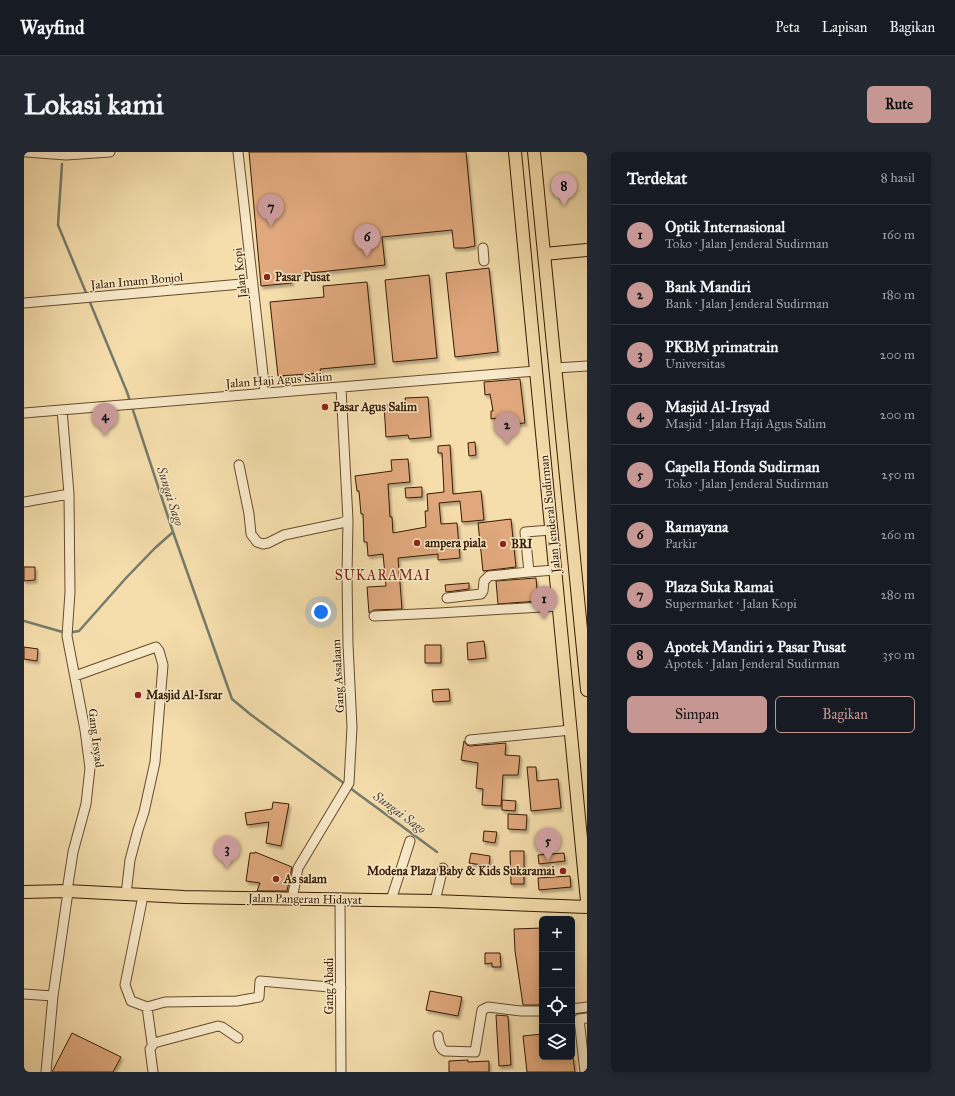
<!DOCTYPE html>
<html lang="id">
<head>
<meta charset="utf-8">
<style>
	:root { --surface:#171b24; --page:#242831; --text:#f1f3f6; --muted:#9ea1a6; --line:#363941; --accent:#c59692 }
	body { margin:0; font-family:"IM FELL Great Primer",serif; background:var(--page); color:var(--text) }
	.controls { position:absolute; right:12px; bottom:12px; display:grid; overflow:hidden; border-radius:6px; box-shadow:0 2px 10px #0003 }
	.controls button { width:36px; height:36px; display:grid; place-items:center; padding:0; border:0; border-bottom:1px solid var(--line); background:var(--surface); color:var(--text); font:20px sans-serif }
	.you { position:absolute; left:297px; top:460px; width:14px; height:14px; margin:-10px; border:3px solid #fff; border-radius:50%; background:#1a73e8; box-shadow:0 0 0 6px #1a73e833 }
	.badge { display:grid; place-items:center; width:26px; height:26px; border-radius:50%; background:var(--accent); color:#111; font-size:13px; font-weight:700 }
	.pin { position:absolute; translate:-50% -33px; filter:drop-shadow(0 1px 2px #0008) }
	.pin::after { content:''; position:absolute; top:21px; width:14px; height:12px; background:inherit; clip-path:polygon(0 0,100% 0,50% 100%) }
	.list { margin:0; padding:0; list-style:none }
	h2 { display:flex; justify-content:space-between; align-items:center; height:52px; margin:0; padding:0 16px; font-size:17px }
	h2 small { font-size:13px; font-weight:400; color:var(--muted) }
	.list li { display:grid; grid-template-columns:26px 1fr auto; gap:12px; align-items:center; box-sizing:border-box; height:60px; padding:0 16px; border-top:1px solid var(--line) }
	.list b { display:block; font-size:15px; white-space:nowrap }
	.list p { margin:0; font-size:13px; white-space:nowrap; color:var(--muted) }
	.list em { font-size:13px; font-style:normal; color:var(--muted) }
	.actions { display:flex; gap:8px; padding:12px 16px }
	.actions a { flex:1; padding:9px 0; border:1px solid var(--accent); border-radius:6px; text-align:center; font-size:14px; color:var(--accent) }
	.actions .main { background:var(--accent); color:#111 }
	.icon { flex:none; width:22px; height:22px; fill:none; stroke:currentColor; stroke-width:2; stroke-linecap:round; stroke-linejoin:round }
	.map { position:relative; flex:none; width:563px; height:920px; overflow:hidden; border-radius:6px }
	header { display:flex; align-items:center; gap:24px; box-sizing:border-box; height:56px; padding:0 20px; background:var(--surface); border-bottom:1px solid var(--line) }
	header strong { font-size:19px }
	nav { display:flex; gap:22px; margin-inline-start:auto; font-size:14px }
	.intro { display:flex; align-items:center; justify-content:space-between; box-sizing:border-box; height:96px; padding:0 24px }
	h1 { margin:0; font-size:28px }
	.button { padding:10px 18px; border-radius:6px; background:var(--accent); color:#111; font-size:14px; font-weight:700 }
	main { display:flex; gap:24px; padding:0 24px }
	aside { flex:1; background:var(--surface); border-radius:6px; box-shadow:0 2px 10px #0003 }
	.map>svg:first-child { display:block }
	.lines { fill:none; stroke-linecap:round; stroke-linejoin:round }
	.stream { stroke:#757b6c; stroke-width:2.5 }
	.building { fill:#e0a87c; stroke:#371c04; filter:url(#shadow) }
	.minor-casing { stroke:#664c2e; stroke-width:11 }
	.major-casing { stroke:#371c04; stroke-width:14 }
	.minor { stroke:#f8e9c9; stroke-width:9 }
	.major { stroke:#f5ddac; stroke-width:12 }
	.poi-dot { fill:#8f2418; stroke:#f8e9c9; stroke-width:1.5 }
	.labels { text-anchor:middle; stroke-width:3; stroke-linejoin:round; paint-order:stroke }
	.street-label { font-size:12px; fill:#371c04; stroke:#f8e9c9 }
	.poi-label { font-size:12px; font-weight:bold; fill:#371c04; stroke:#f8e9c9; text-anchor:start }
	.water-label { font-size:13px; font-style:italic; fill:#564b38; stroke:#f8e9c9 }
	.quarter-label { font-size:14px; letter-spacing:1px; fill:#7a1f14; stroke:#f8e9c9 }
</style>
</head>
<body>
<header>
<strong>Wayfind</strong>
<nav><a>Peta</a><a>Lapisan</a><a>Bagikan</a></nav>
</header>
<div class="intro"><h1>Lokasi kami</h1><a class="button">Rute</a></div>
<main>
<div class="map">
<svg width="563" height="920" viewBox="0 0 563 920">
	<defs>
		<filter id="shadow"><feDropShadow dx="2" dy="3" stdDeviation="1" flood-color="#0004"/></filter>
	</defs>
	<rect width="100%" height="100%" fill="#f5ddac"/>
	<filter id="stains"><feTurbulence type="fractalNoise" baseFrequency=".005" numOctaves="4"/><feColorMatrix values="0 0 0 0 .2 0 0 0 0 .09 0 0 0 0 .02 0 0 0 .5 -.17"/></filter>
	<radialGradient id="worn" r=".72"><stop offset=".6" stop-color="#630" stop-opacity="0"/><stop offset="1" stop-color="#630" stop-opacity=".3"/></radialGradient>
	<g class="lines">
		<path class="stream" d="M 38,12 L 34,73 L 63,143
			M 65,148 L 103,240 L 149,380 L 208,547 L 226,562 L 321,632
			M 0,469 L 42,481 L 55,479 L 102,426 L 131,396 L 149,380
			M 326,636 L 413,700"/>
	</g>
	<path class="building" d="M 225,0 L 442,0 L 451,94 L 441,96 L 430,96 L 428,78 L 358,85 L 361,113 L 267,123 L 268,131 L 237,134 Z
		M 465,116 L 474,200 L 431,205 L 422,121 Z
		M 405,123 L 413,206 L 369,210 L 361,128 Z
		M 343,130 L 351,212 L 296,217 L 297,221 L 254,224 L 246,150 L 300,145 L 299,134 Z
		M 496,227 L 501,271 L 474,273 L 473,266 L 467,267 L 467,259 L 469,259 L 466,242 L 461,243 L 460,230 Z
		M 404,245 L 407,285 L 385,287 L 384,283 L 362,285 L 360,253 L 382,252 L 381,246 Z
		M 451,290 L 452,303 L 445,304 L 444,291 Z
		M 426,293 L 429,342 L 457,339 L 460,368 L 438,370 L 436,349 L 415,351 L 417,372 L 433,371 L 436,406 L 414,408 L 414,402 L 374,406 L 378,457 L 350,458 L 345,461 L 343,435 L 362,434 L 359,402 L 344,404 L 343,390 L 340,390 L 339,362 L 337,362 L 335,339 L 333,339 L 331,324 L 368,319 L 367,308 L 384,307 L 386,330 L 364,332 L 366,365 L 368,365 L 369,381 L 402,375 L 401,359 L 404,359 L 403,342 L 420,340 L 418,301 L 414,301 L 414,294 Z
		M 398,335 L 398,345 L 382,346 L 381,336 Z
		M 487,367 L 492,415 L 459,419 L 454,371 Z
		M 0,415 L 11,415 L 11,428 L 0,429 Z
		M 512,426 L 514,449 L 474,452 L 472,429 Z
		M 445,431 L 445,437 L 422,440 L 421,433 Z
		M 460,489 L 462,506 L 444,508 L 443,491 Z
		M 401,493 L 417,493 L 417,511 L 401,511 Z
		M 0,495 L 14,497 L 13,509 L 0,507 Z
		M 425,537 L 426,549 L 409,550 L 408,538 Z
		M 440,589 L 443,593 L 446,594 L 482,591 L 481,603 L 496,604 L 494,623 L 479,623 L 477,654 L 458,653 L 459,637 L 452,636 L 454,611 L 437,608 Z
		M 503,615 L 512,615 L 513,629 L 534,627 L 537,656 L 507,659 Z
		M 478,648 L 492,649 L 491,659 L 478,658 Z
		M 249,650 L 265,652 L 257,694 L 242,691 L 245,670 L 223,673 L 221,661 L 248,657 Z
		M 484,662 L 503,663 L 502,678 L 484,677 Z
		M 460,679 L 473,680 L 471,691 L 459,689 Z
		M 486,699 L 500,699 L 500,732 L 487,732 Z
		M 231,700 L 268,715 L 263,739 L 233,739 L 236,731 L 222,729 L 226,701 L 231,701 Z
		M 447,701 L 466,704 L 465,714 L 445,711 Z
		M 540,701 L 541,709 L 515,712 L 514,703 Z
		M 546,724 L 547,735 L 515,738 L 514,726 Z
		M 518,776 L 518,853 L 499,853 L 491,799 L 490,777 Z
		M 461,801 L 476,801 L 477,815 L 468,815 L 468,811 L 461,812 Z
		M 406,839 L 438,845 L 434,864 L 402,858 Z
		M 472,863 L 484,864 L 487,913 L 475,914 Z
		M 48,881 L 97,905 L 89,920 L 28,920 Z
		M 518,882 L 518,905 L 549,905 L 551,920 L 503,920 L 499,884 Z
		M 444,908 L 444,910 L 465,909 L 465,920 L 425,920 L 425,909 Z"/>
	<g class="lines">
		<defs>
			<path id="minor" d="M 2,0 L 42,3 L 86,0
				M 214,0 L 241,240
				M 459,96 L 460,109
				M 0,151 L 229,131
				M 532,216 L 563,214
				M 38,258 L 45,342 L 46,440 L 43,484 L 61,578 L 66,616 L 62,652 L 49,700 L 43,739
				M 0,261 L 512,219
				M 215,313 L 225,362 L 227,382 L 233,390 L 239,392 L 244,391 L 260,383 L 317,371 L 324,368
				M 0,350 L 45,342
				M 527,378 L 501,380 L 505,420 L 531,418
				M 423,446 L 457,442 L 459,439 L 460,429 L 465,424 L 505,420
				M 350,464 L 415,461 L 535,454
				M 51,524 L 132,495 L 135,499 L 139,513 L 131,610 L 120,660 L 114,678 L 106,708 L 102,742
				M 446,588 L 547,578
				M 119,744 L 101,833 L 107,849 L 123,855 L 128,891
				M 268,747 L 274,716 L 325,631 L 328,575 L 324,493 L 323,423 L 324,368 L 317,236
				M 316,748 L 317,920
				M 367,748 L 386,689
				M 411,749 L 419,716
				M 0,842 L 29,844
				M 123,855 L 141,850 L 213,849 L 235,845 L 236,829 L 317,836
				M 548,857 L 563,855
				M 414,884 C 415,890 415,896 421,899 L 451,900 L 458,858 L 464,855 L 497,859 L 518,859
				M 22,920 L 29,844 L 44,740
				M 129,920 L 126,897 L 130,891 L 194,874 L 198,875 L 214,886
				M 561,920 L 555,867 L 563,866"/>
			<path id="major" d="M 491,0 L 563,749
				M 510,0 L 563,538
				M 520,102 L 563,98
				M 0,740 L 43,739 L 160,745 L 411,749 L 563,755"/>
		</defs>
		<use href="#minor" class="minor-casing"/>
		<use href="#major" class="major-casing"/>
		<use href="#minor" class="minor"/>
		<use href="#major" class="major"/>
	</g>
	<g class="poi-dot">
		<circle cx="243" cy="125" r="4"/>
		<circle cx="301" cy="255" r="4"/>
		<circle cx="393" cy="391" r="4"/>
		<circle cx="479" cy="392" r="4"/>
		<circle cx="114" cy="543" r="4"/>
		<circle cx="539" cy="719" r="4"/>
		<circle cx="252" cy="727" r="4"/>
	</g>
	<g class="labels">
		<g class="street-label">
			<text transform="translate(216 121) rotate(-96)" y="4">Jalan Kopi</text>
			<text transform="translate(113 129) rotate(-5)" y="4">Jalan Imam Bonjol</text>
			<text transform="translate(255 228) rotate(-4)" y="4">Jalan Haji Agus Salim</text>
			<text transform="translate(526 362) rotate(-96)" y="4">Jalan Jenderal Sudirman</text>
			<text transform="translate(314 524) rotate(-93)" y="4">Gang Assalaam</text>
			<text transform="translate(72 586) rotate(83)" y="4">Gang Irsyad</text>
			<text transform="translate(281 747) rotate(1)" y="4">Jalan Pangeran Hidayat</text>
			<text transform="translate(305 834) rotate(-90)" y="4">Gang Abadi</text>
		</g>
		<g class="poi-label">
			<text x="251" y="129">Pasar Pusat</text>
			<text x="309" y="259">Pasar Agus Salim</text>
			<text x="401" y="395">ampera piala</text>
			<text x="487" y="396">BRI</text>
			<text x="122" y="547">Masjid Al-Israr</text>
			<text x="531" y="723" text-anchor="end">Modena Plaza Baby &amp; Kids Sukaramai</text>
			<text x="260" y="731">As salam</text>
		</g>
		<g class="water-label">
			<text transform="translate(147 344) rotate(72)" y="5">Sungai Sago</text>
			<text transform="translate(376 660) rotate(36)" y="5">Sungai Sago</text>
		</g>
		<g class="quarter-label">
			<text x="359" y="428">SUKARAMAI</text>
		</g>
	</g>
	<rect width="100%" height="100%" filter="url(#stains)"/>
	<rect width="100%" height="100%" fill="url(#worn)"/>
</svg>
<div class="controls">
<button>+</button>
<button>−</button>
<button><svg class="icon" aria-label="locate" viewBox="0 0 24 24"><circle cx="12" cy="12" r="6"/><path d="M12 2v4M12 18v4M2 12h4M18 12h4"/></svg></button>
<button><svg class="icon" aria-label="layers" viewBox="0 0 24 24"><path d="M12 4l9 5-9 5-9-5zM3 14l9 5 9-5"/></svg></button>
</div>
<div class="you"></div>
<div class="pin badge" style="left:520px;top:467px">1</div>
<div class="pin badge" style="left:483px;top:293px">2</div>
<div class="pin badge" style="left:203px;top:717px">3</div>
<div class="pin badge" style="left:81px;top:284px">4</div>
<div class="pin badge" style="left:524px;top:709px">5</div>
<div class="pin badge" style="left:343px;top:105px">6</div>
<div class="pin badge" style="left:247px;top:75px">7</div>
<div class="pin badge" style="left:540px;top:54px">8</div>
</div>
<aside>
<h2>Terdekat<small>8 hasil</small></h2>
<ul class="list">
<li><span class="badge">1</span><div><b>Optik Internasional</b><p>Toko · Jalan Jenderal Sudirman</p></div><em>160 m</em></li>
<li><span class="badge">2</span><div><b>Bank Mandiri</b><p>Bank · Jalan Jenderal Sudirman</p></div><em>180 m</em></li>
<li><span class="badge">3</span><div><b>PKBM primatrain</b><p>Universitas</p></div><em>200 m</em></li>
<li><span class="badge">4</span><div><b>Masjid Al-Irsyad</b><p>Masjid · Jalan Haji Agus Salim</p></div><em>200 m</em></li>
<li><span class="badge">5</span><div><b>Capella Honda Sudirman</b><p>Toko · Jalan Jenderal Sudirman</p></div><em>250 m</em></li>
<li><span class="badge">6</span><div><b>Ramayana</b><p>Parkir</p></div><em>260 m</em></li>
<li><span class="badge">7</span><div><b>Plaza Suka Ramai</b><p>Supermarket · Jalan Kopi</p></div><em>280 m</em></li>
<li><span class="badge">8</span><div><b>Apotek Mandiri 2 Pasar Pusat</b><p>Apotek · Jalan Jenderal Sudirman</p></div><em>350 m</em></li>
</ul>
<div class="actions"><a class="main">Simpan</a><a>Bagikan</a></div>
</aside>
</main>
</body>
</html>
